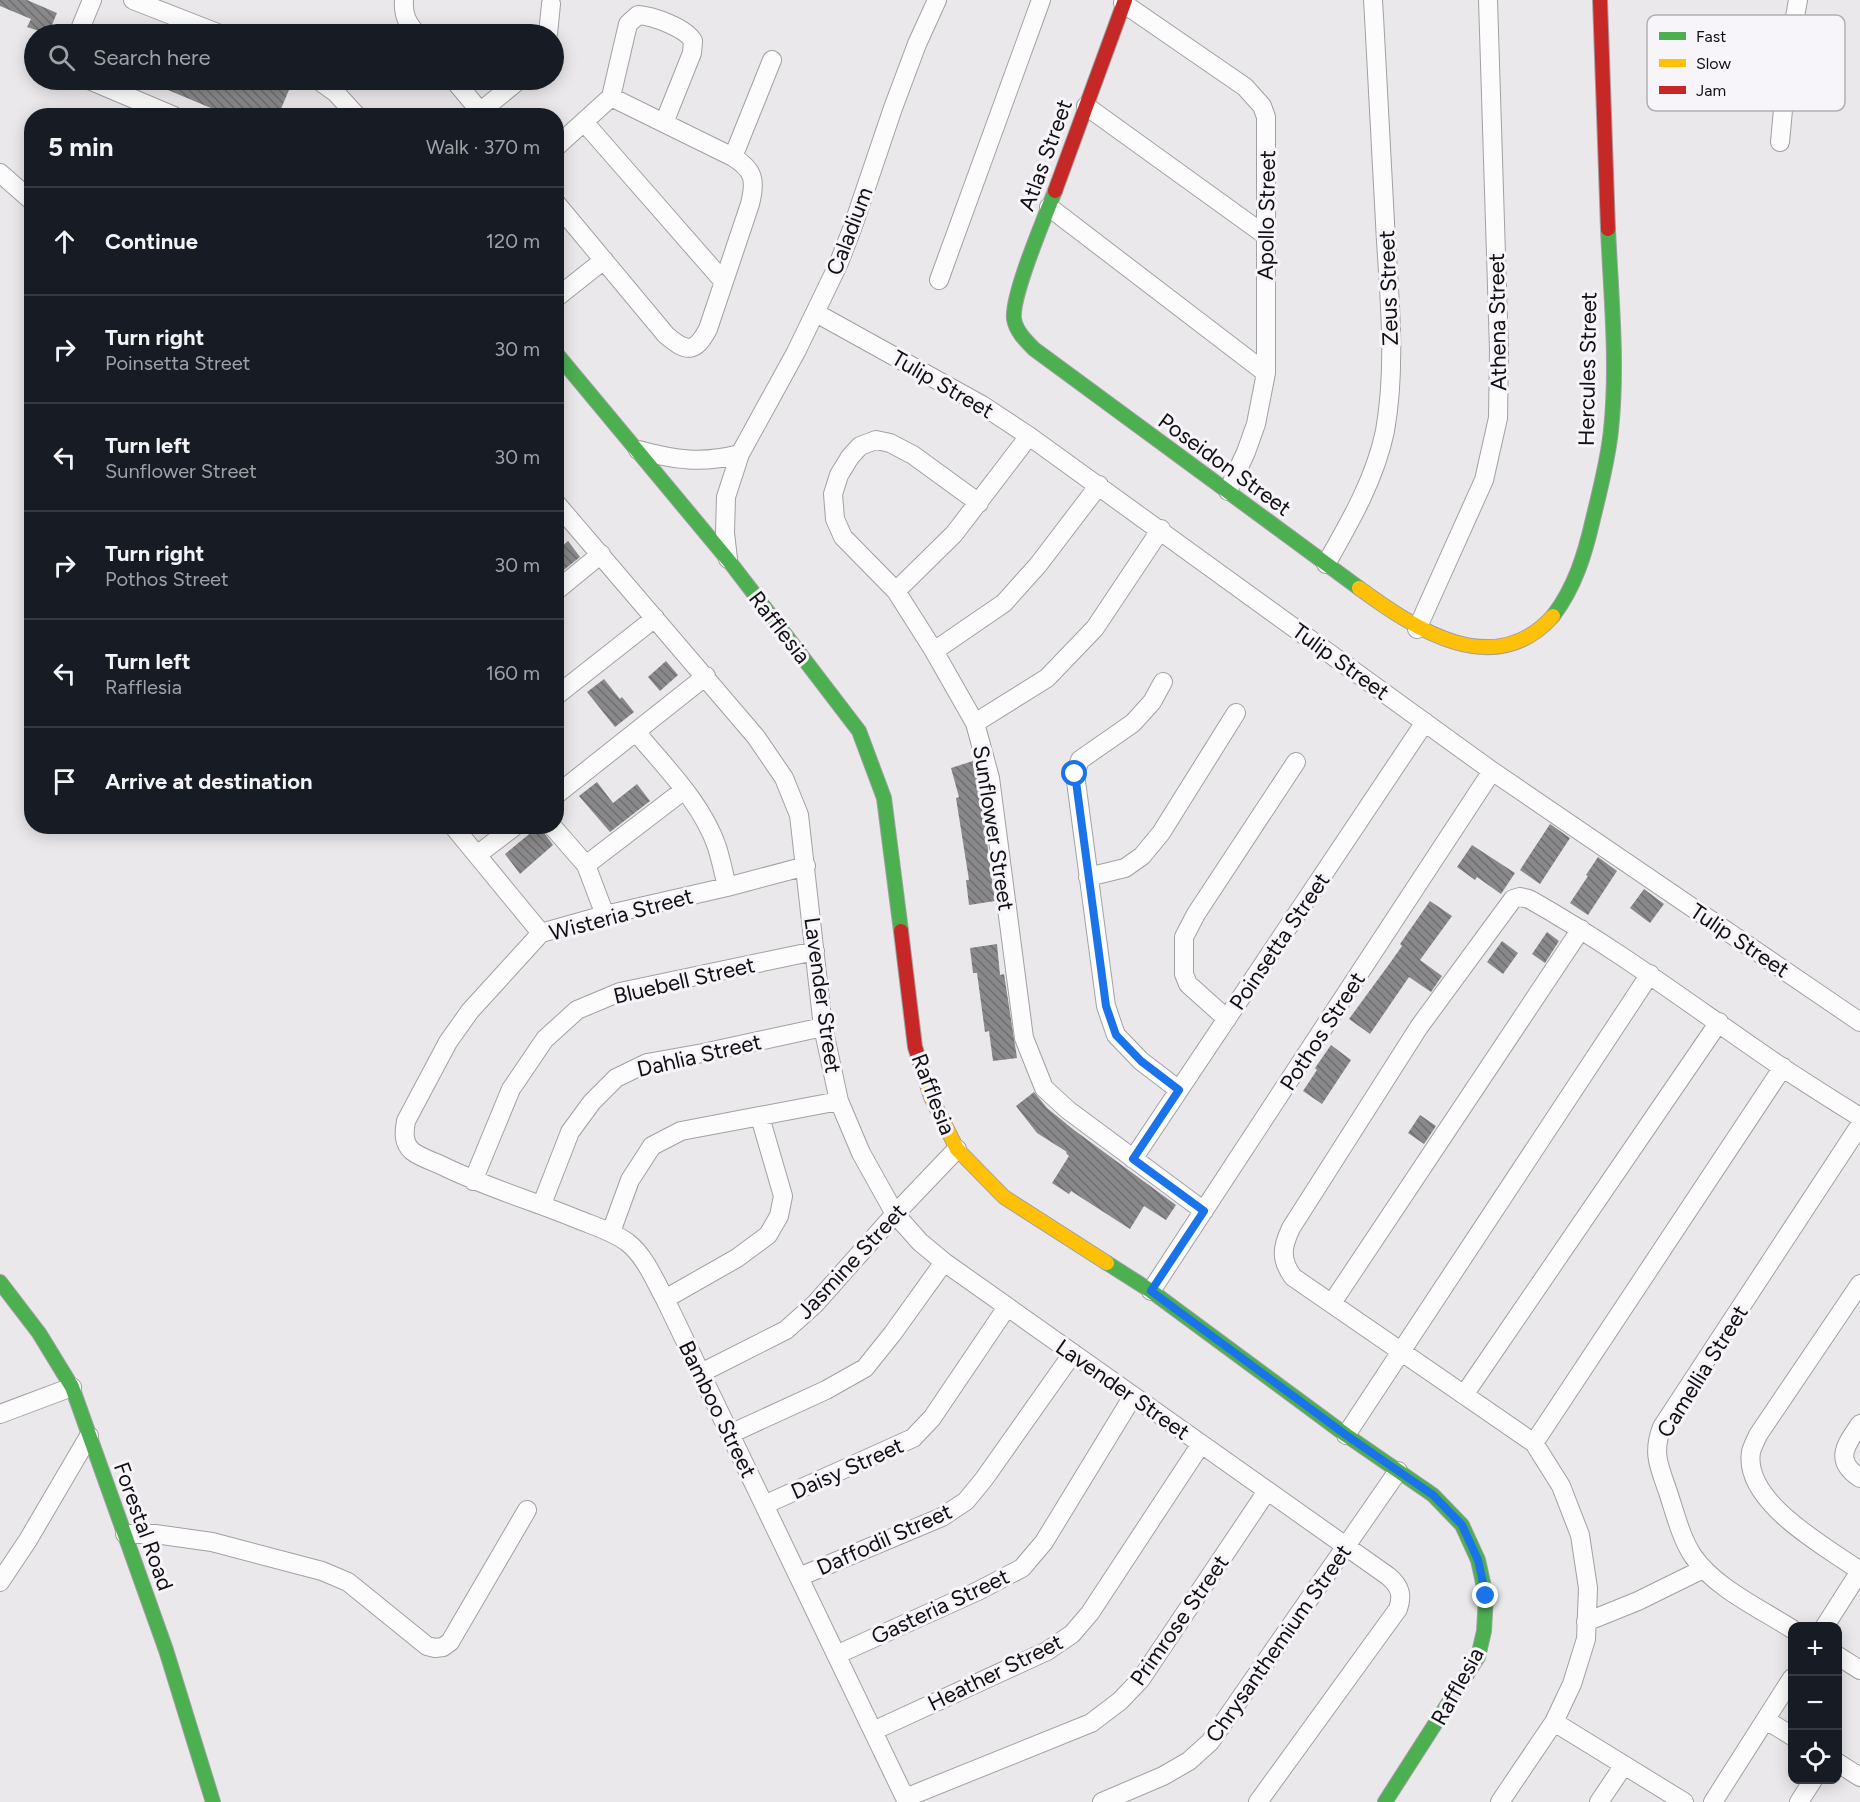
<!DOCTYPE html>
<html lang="en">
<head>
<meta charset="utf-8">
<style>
	:root { --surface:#171b24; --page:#20242c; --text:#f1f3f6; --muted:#9ea1a6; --line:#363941 }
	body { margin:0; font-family:Figtree,sans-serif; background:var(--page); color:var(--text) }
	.controls { position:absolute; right:18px; bottom:18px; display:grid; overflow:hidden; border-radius:12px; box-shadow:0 3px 15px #0003 }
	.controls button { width:54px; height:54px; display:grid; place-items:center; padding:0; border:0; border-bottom:2px solid var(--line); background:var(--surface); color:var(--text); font:30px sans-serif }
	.stop { position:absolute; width:18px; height:18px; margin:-14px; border:4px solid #1a73e8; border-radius:50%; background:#fff }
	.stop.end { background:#1a73e8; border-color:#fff; box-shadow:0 2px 6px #0008 }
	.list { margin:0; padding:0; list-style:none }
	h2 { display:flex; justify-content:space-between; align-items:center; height:78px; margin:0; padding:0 24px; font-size:26px }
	h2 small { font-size:20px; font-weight:400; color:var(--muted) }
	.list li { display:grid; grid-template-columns:39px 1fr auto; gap:18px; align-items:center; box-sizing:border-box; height:108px; padding:0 24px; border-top:2px solid var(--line) }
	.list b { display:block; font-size:22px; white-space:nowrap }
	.list p { margin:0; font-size:20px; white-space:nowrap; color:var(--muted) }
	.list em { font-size:20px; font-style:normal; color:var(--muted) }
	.icon { flex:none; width:33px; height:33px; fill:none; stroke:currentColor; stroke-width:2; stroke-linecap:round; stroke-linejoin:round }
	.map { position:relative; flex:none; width:1860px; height:1802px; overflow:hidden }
	.search { position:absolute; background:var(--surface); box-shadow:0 3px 15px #0003; left:24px; top:24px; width:540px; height:66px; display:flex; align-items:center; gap:15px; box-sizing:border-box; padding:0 21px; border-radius:33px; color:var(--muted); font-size:22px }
	.panel { position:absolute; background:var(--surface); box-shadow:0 3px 15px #0003; left:24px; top:108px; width:540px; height:726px; border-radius:24px }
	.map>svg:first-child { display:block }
	.building { fill:url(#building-back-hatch) }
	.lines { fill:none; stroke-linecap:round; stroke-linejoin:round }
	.street-casing { stroke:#a1a0a2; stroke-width:20 }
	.fast-casing { stroke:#a1a0a2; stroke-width:16 }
	.slow-casing { stroke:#a1a0a2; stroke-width:16 }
	.jam-casing { stroke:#a1a0a2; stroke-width:16 }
	.street { stroke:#fcfcfc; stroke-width:18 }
	.fast { stroke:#4caf50; stroke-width:14 }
	.slow { stroke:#ffc107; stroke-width:14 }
	.jam { stroke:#c62828; stroke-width:14 }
	.route { stroke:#1a73e8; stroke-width:8 }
	.labels { text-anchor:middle; stroke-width:6; stroke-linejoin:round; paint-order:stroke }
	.street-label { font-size:22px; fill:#100f11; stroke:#f7f4fa }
	.key { fill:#f7f4fa; stroke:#b2afb4; stroke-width:1.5 }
	.key-label { font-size:16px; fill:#100f11 }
</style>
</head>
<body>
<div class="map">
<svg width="1860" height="1802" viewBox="0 0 1860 1802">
	<defs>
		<pattern id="building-back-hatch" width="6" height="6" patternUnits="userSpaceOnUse" patternTransform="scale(1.5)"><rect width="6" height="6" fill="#89888a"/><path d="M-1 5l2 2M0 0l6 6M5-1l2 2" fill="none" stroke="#6f6e6f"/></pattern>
	</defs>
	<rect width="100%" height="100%" fill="#eae8eb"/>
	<path class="building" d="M 0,0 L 27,0 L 57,13 L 48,34 L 27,27 L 31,19 L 0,6 Z
		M 144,80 L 278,80 L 291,85 L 278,116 L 230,116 Z
		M 568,541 L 580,557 L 556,576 L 556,551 Z
		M 666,661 L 678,675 L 660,691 L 648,677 Z
		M 604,679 L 620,699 L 622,697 L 634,712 L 615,727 L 587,692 Z
		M 973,761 L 979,782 L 995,901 L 969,905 L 966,880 L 969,880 L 956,798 L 959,797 L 951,768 Z
		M 597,782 L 613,803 L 637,784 L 650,801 L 610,832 L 579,796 Z
		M 1550,824 L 1570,838 L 1540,884 L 1520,870 Z
		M 539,826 L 553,845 L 520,874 L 505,854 Z
		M 1472,845 L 1515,873 L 1501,894 L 1477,877 L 1475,880 L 1457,867 Z
		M 1598,857 L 1617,871 L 1588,915 L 1570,903 L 1588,876 L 1586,875 Z
		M 1644,889 L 1664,904 L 1650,923 L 1630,908 Z
		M 1430,901 L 1452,916 L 1420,960 L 1442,976 L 1431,992 L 1409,977 L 1370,1034 L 1349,1019 L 1390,963 L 1402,946 L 1400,944 Z
		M 1547,932 L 1559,941 L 1545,963 L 1532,954 Z
		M 1502,941 L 1518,953 L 1503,974 L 1487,962 Z
		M 997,944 L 1000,975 L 1004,974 L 1017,1058 L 993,1061 L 989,1031 L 985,1032 L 977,973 L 973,973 L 970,948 Z
		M 1331,1045 L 1351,1060 L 1322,1104 L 1303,1091 L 1317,1070 L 1315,1068 Z
		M 1034,1092 L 1047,1108 L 1074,1130 L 1176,1205 L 1166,1220 L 1144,1206 L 1130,1229 L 1071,1191 L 1069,1194 L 1052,1183 L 1069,1156 L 1066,1153 L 1067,1152 L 1037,1133 L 1016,1106 Z
		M 1420,1115 L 1436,1126 L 1424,1144 L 1408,1133 Z"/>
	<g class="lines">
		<defs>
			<path id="street" d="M 133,0 L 220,34
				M 404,0 C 403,15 407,23 417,34
				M 1123,3 L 1245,87 L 1262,106 L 1266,117 L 1266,373 L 1256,424 L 1246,452 L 1228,491
				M 78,34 L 92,0
				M 548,34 L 551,4
				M 89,80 L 174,116
				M 318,80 L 336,93 L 357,116
				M 454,80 L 484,116
				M 1086,106 L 1265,235
				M 481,111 L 519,80
				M 584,122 L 724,282
				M 1780,142 L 1788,56 L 1798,0
				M 556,147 L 611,97 L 628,24 L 638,15 C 653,16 686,28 693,41 L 692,53 L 664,123
				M 733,157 L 772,60
				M 0,173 L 32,201
				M 556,203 L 666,335 C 687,353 695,353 708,329 L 750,204 C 756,180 754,170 733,157 L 611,97
				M 1049,207 L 1266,373
				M 939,280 L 1041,0
				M 556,298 L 604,260
				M 816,313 L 982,405 L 1029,436 L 1492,771 L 1860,1022
				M 638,450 C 675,460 702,464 740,454
				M 556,503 L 756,737 L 784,778 L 799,815 L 823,1027 L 839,1101 L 861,1153 L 895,1214 L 920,1242 L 944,1262 L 1388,1576 C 1400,1586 1403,1595 1398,1609 L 1258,1802
				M 979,503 L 913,455 L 890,443 L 876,440 L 860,446 L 850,457 L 839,475 L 833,494 L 835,519 L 843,537 L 896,591 L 934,651 L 975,723 L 990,778 L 1024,1038 L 1044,1088 L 1068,1110 L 1204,1211
				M 728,559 L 725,533 L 726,497 L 740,454 L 796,352 L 838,265 L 852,229 L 893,108 L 917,44 L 937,0
				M 1326,564 C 1350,522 1375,479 1385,431 C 1396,369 1390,303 1386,241 C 1382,160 1378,80 1373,0
				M 556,591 L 601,554
				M 896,591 L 954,534 L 1029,436
				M 1417,629 L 1484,480 L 1498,418 L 1499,350 L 1488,0
				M 934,651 L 1004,603 L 1038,565 L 1099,485
				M 1163,682 L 1152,702 L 1133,723 L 1080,760 L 1075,774 L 1106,1006 L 1116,1035 L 1141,1061 L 1179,1090
				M 556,696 L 655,618
				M 975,723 L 1047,678 L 1095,628 L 1161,529
				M 636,732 C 665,767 702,803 717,847 C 721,860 724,874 727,887
				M 556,795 L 706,676
				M 453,826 L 541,933
				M 552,826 L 586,865 L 605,915
				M 477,855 L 515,826
				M 586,865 L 684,790
				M 806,866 L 727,887 L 605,915 L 541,933 L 470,1011 L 448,1042 L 406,1121 C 404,1132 403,1143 412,1151 C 421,1158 435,1162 445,1167 C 488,1188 533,1201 577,1219 C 594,1226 612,1231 627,1242 C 645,1256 654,1279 665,1299 L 907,1802
				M 1088,877 L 1125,868 L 1142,856 L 1161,833 L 1236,713
				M 1227,1019 L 1188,984 L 1184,974 L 1184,937 L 1196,914 L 1296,762
				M 1133,1159 L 1425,722
				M 473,1181 L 511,1089 L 545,1039 L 577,1010 L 620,992 L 815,951
				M 542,1204 L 570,1132 L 592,1102 L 616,1078 L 647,1063 L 703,1053 L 823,1027
				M 611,1232 L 630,1180 L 652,1146 L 681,1131 L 839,1101
				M 1860,1284 L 1758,1435 C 1756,1440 1752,1447 1751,1452 C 1743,1502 1825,1546 1860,1571
				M 1151,1291 L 1492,771
				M 665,1299 L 737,1258 L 768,1235 L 779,1216 L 783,1196 L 760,1117
				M 1332,1303 L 1581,929
				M 701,1373 L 786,1330 L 815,1304 L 895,1214 L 957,1149
				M 1464,1395 L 1719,1022
				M 0,1414 L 72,1387
				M 1860,1424 C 1846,1445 1833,1460 1860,1478
				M 730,1434 L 826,1390 L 865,1368 L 893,1333 L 944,1262
				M 1346,1435 L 1650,974
				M 1534,1443 L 1783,1067
				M 764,1505 L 913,1438 L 932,1418 L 1007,1307
				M 125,1534 L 155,1534 L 212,1542 L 322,1571 L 348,1582 L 427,1646 L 435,1648 L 443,1647 L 450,1642 L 527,1510
				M 799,1577 L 942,1517 L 966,1501 L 984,1479 L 1073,1353
				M 0,1582 L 28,1540 L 89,1436
				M 1586,1622 L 1638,1601 L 1703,1569
				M 1825,1626 L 1860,1571
				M 1792,1629 C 1761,1609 1715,1588 1693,1556 C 1681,1538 1675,1513 1668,1492 C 1659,1466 1652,1453 1662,1427 L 1860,1125
				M 836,1655 L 978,1591 L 1022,1568 L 1044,1542 L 1133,1396
				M 1838,1656 L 1860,1670
				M 1766,1720 L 1792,1736
				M 1554,1722 L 1684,1802
				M 873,1731 L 1047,1651 L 1072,1634 L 1090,1613 L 1201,1444
				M 1838,1763 L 1860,1777
				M 905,1798 L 1091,1723 L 1120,1701 L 1141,1679 L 1267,1491
				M 1102,1802 L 1163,1776 L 1189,1761 L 1210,1742 L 1398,1471
				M 1500,1802 L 1554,1722 L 1572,1684 L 1586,1639 L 1588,1588 L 1580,1535 L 1561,1486 L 1534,1443 L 1293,1277 C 1280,1259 1282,1247 1291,1228 L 1419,1027 L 1513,899 L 1520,897 L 1529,899 C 1618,949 1699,1011 1783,1068 C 1809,1085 1834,1101 1860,1117
				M 1599,1802 L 1624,1765
				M 1713,1802 L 1792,1678
				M 1799,1802 L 1813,1780"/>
			<path id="fast" d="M 1055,191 C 1045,217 1011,296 1014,319 C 1016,331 1025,340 1034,349 L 1359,588
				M 556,353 L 729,561 L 859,731 L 884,798 L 901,931
				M 1553,616 C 1575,587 1585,554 1593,519 C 1600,490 1608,460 1611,430 C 1618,364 1611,296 1608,229
				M 1107,1263 L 1151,1291 L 1346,1435 L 1433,1495 L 1462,1525 L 1478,1560 L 1486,1596 L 1484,1631 L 1478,1657 L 1385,1802
				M 0,1282 L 39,1333 L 72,1387 L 166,1650 L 213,1802"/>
			<path id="slow" d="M 1359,588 C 1415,629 1494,682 1553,616
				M 925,1078 L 931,1097 L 957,1149 L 1004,1197 L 1107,1263"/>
			<path id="jam" d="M 1600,0 L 1608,229
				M 1055,191 L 1125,0
				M 901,931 L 915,1047 L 925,1078"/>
		</defs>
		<use href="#street" class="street-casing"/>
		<use href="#fast" class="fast-casing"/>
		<use href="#slow" class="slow-casing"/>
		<use href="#jam" class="jam-casing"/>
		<use href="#street" class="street"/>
		<use href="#fast" class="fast"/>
		<use href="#slow" class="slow"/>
		<use href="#jam" class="jam"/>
	</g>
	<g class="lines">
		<path class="route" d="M 1075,774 L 1106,1006 L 1116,1035 L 1141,1061 L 1179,1090 L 1133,1159 L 1204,1211 L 1151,1291 L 1346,1435 L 1433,1495 L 1462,1525 L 1478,1560 L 1486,1596"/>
	</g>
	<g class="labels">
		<g class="street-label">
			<text transform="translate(1045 155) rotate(-70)" y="8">Atlas Street</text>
			<text transform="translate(1266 215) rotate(-89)" y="8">Apollo Street</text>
			<text transform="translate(849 231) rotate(-69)" y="8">Caladium</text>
			<text transform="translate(1388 288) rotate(-92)" y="8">Zeus Street</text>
			<text transform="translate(1497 322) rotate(-91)" y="8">Athena Street</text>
			<text transform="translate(1587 369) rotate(-89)" y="8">Hercules Street</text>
			<text transform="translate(943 384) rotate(30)" y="8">Tulip Street</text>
			<text transform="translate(1225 464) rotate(36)" y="8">Poseidon Street</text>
			<text transform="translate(780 627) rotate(52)" y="8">Rafflesia</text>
			<text transform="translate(1341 661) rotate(36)" y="8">Tulip Street</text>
			<text transform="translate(994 828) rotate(81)" y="8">Sunflower Street</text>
			<text transform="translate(621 914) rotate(-15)" y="8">Wisteria Street</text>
			<text transform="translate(1740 940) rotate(34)" y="8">Tulip Street</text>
			<text transform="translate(1279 941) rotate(-56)" y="8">Poinsetta Street</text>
			<text transform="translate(684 980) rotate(-13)" y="8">Bluebell Street</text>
			<text transform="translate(823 995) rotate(82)" y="8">Lavender Street</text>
			<text transform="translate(1322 1031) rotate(-57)" y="8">Pothos Street</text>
			<text transform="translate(699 1055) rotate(-13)" y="8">Dahlia Street</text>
			<text transform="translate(934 1094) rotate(69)" y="8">Rafflesia</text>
			<text transform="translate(851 1261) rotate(-47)" y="8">Jasmine Street</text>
			<text transform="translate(1702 1371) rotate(-58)" y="8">Camellia Street</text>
			<text transform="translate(1123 1389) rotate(35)" y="8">Lavender Street</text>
			<text transform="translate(718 1409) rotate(64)" y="8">Bamboo Street</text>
			<text transform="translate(847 1468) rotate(-24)" y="8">Daisy Street</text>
			<text transform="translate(144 1526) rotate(70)" y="8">Forestal Road</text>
			<text transform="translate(884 1539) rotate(-24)" y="8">Daffodil Street</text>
			<text transform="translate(940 1606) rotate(-25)" y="8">Gasteria Street</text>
			<text transform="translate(1179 1620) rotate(-55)" y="8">Primrose Street</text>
			<text transform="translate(1278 1643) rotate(-55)" y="8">Chrysanthemium Street</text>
			<text transform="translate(995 1672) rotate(-26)" y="8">Heather Street</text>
			<text transform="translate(1457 1686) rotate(-61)" y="8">Rafflesia</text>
		</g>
	</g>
	<rect x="1647" y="15" width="198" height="96" rx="9" class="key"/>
	<rect x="1659" y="32" width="27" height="8" fill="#4caf50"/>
	<rect x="1659" y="59" width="27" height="8" fill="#ffc107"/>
	<rect x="1659" y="86" width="27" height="8" fill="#c62828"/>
	<g class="key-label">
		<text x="1696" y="42">Fast</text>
		<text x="1696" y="69">Slow</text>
		<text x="1696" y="96">Jam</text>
	</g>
</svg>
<div class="controls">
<button>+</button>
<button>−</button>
<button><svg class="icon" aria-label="locate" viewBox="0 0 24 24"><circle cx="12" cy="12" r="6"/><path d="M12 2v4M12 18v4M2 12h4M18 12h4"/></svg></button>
</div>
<div class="stop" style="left:1075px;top:774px"></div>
<div class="stop end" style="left:1486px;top:1596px"></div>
<div class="search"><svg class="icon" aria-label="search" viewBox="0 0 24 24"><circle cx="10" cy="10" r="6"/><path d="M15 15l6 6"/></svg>Search here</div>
<section class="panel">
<h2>5 min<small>Walk · 370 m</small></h2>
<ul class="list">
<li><svg class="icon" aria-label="ahead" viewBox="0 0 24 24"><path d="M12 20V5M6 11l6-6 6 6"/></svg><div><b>Continue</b></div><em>120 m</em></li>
<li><svg class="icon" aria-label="right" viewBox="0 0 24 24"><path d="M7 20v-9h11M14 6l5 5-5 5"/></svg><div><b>Turn right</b><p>Poinsetta Street</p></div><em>30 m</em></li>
<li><svg class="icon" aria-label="left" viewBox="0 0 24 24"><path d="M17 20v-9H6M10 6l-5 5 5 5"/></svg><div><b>Turn left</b><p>Sunflower Street</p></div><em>30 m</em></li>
<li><svg class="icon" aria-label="right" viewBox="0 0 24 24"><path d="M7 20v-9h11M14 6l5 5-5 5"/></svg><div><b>Turn right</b><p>Pothos Street</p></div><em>30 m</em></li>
<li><svg class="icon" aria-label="left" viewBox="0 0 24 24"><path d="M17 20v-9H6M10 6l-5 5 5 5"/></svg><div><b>Turn left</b><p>Rafflesia</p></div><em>160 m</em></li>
<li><svg class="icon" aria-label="arrive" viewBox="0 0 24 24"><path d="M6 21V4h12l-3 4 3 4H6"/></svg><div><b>Arrive at destination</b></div></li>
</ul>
</section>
</div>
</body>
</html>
